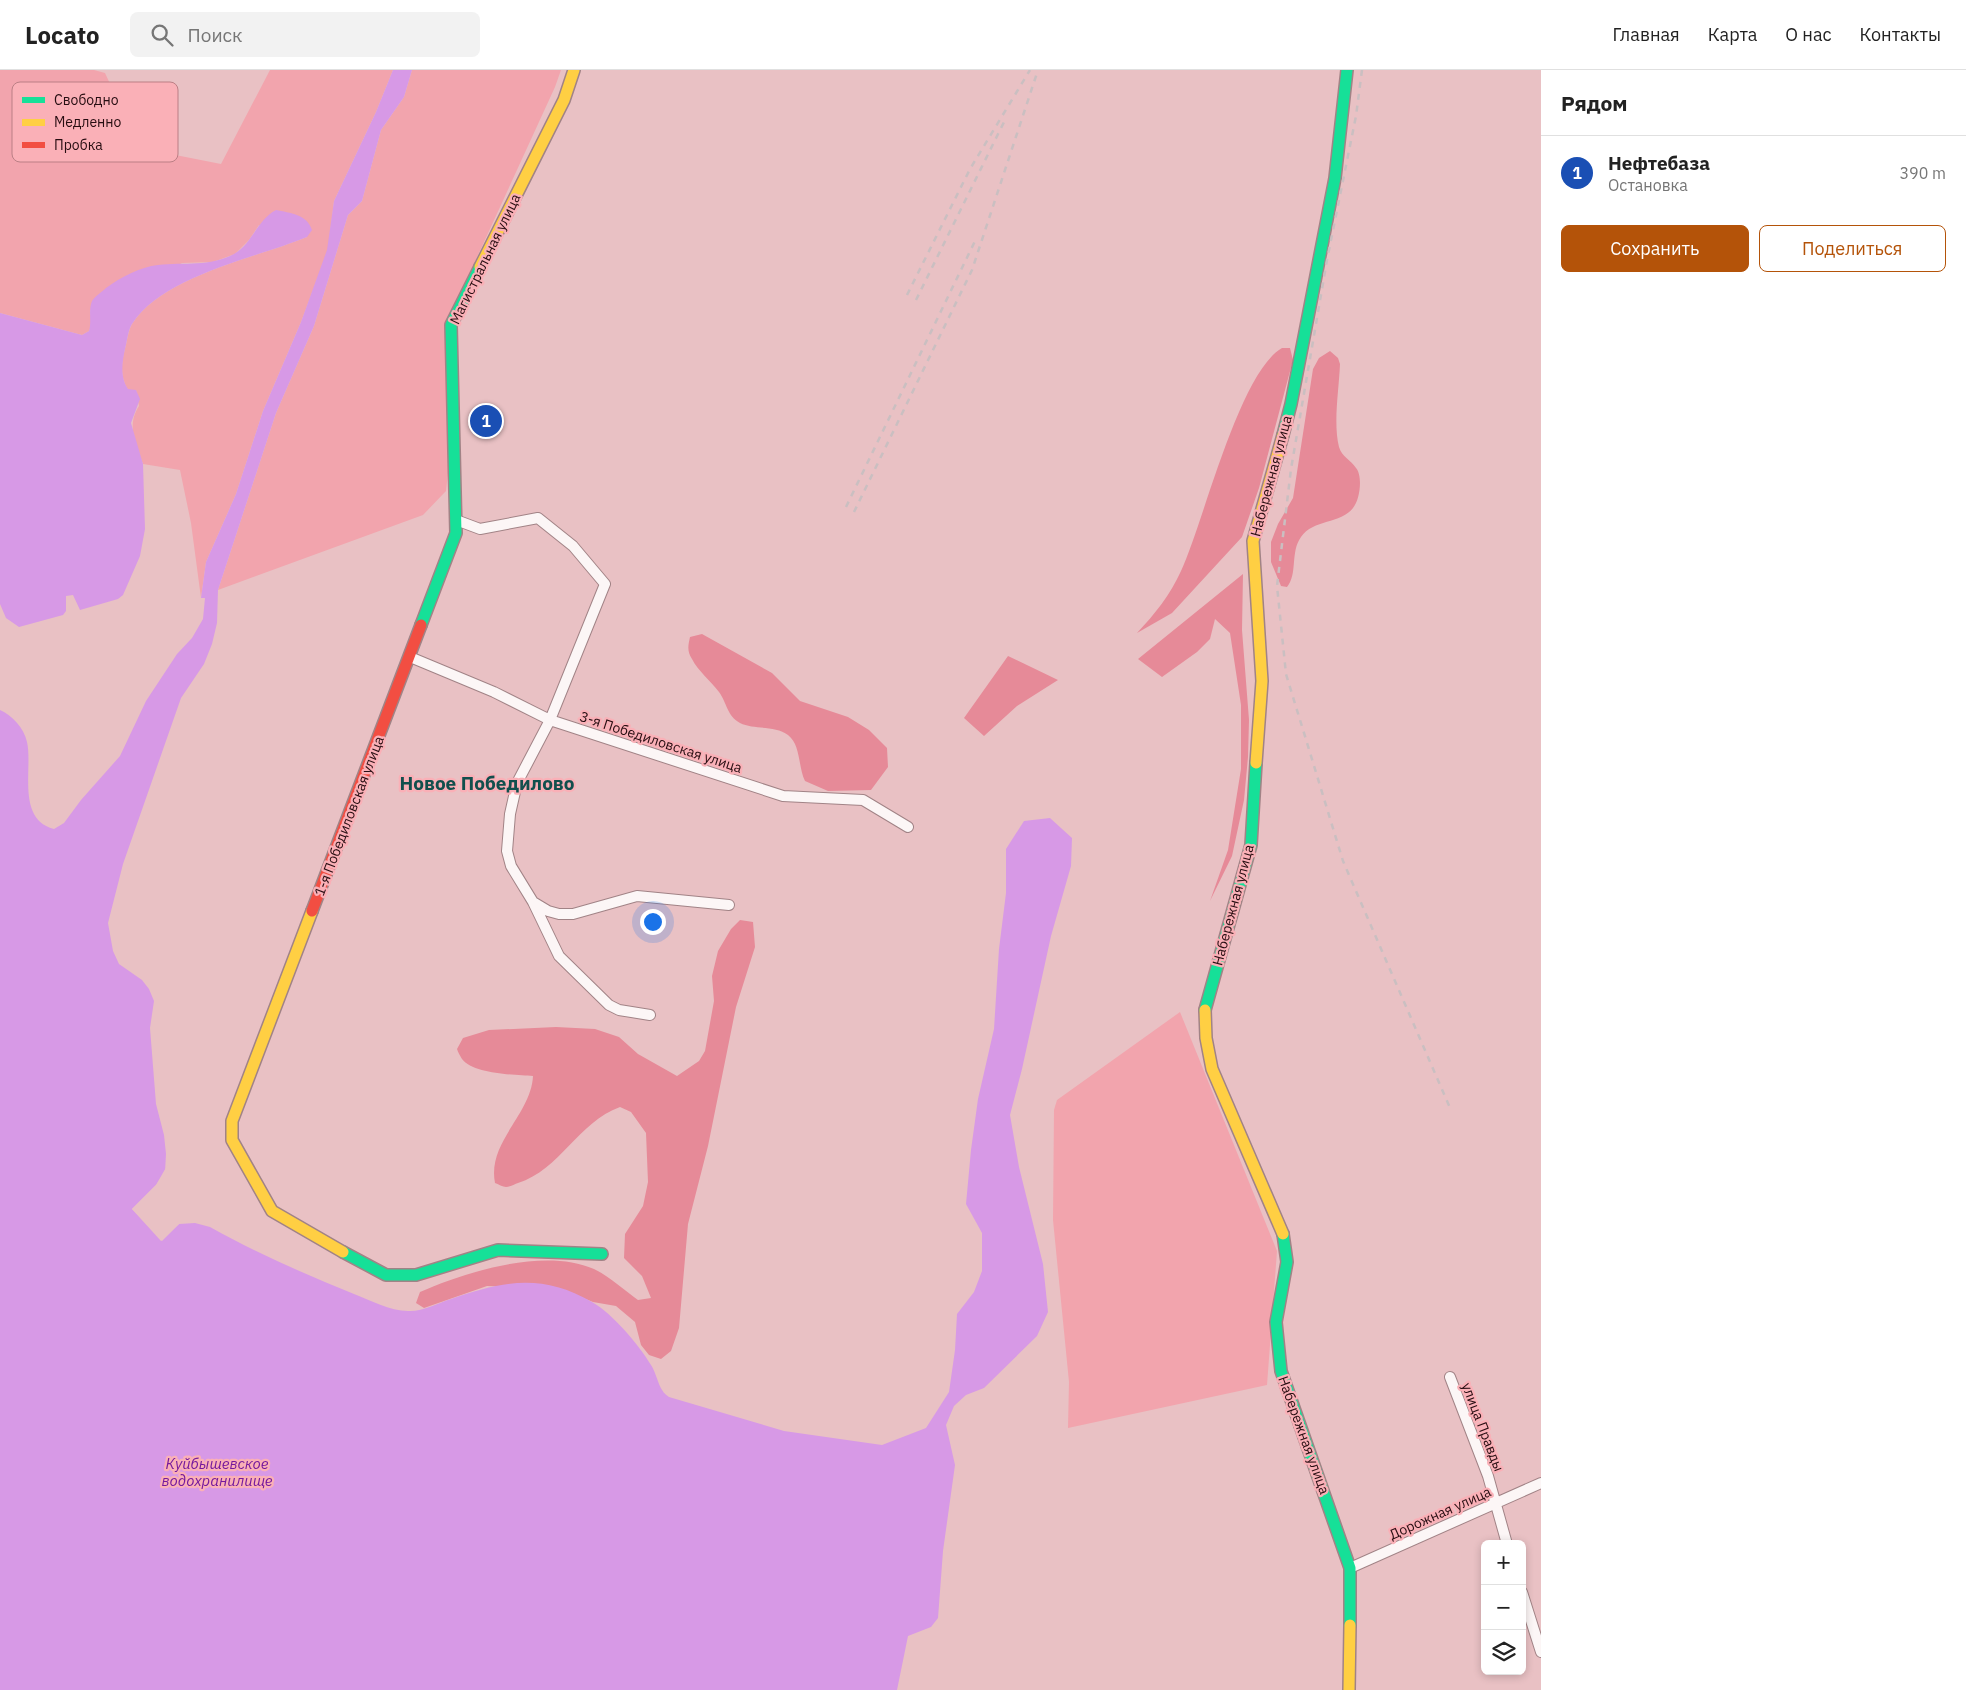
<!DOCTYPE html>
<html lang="ru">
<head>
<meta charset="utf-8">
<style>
	:root { --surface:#fff; --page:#f2f2f2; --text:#222; --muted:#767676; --line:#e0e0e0; --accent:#b45309 }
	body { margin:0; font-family:"IBM Plex Sans",sans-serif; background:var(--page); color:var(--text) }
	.controls { position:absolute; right:15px; bottom:15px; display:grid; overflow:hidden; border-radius:8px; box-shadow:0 2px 8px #0003 }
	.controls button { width:45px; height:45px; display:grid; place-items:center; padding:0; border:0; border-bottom:1px solid var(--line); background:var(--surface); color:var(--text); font:25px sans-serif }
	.you { position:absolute; left:652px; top:851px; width:18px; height:18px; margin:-12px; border:4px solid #fff; border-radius:50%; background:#1a73e8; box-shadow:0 0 0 8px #1a73e833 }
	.badge { display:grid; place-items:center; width:32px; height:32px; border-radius:50%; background:var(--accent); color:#fff; font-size:16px; font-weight:700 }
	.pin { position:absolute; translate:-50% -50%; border:2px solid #fff; box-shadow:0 1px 5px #0006 }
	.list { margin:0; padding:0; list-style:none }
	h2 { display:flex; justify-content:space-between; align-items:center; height:65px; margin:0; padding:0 20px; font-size:21px }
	h2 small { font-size:16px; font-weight:400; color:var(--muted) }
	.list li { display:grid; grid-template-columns:32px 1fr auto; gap:15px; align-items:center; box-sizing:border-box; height:75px; padding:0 20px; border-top:1px solid var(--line) }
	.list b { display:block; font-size:19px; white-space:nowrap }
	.list p { margin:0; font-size:16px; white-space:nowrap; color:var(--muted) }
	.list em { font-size:16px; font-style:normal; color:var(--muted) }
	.actions { display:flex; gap:10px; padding:15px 20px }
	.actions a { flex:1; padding:11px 0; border:1px solid var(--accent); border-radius:8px; text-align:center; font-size:18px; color:var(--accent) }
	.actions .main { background:var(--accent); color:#fff }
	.icon { flex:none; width:28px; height:28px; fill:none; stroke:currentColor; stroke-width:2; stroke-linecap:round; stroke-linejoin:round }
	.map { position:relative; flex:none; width:1541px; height:1620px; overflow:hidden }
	header { display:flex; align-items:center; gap:30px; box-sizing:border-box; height:70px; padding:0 25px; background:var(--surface); border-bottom:1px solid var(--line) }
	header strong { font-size:24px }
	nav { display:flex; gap:28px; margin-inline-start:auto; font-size:18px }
	.search { width:350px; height:45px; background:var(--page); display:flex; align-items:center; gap:12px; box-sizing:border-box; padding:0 18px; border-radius:8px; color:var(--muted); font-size:19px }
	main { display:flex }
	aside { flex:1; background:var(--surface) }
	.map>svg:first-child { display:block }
	.green { fill:#f2a4ad }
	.forest { fill:#e68a98 }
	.water { fill:#d799e6 }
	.pier { fill:#e9c1c4 }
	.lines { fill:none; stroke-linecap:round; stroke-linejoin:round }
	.street-casing { stroke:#a18386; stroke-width:12 }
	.fast-casing { stroke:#a18386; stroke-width:14 }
	.slow-casing { stroke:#a18386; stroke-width:14 }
	.jam-casing { stroke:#a18386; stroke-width:14 }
	.street { stroke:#fcf6f6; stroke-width:10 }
	.fast { stroke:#16e098; stroke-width:11 }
	.slow { stroke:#ffcf43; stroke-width:11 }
	.jam { stroke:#f24e42; stroke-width:11 }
	.rail { stroke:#cabfc1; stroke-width:2.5; stroke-dasharray:6 6; stroke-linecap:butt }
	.labels { text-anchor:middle; stroke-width:4.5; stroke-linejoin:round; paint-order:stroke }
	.street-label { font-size:14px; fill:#270d11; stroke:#fab0b7 }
	.water-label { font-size:15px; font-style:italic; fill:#76199d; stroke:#fab0b7 }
	.district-label { font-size:19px; font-weight:bold; fill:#114f4d; stroke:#fab0b7 }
	.key { fill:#fab0b7; stroke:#bb7f85; stroke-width:1 }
	.key-label { font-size:14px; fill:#270d11 }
</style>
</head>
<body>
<header>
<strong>Locato</strong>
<div class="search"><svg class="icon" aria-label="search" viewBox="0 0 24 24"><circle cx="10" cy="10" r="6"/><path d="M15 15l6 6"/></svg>Поиск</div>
<nav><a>Главная</a><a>Карта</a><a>О нас</a><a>Контакты</a></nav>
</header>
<main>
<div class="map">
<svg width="1541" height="1620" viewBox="0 0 1541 1620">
	<rect width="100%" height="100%" fill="#e9c1c4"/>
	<path class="green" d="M 0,0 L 94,0 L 105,3 L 140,78 L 221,94 L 270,0 L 393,0 L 376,42 L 334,131 L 328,180 L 301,252 L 263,341 L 236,424 L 206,492 L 201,528 L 191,453 L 180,400 L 143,394 C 136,372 126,356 139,336 L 136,320 L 128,320 C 120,307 121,293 125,279 C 127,272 128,261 132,254 C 163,206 256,188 307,167 L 259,155 L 249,170 L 235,184 L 213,192 L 182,193 L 90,240 L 92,253 L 89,261 L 82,265 L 0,243 Z
		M 412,0 L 561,0 L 555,17 L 446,255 L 450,385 L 446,421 L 423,445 L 218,520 L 276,343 L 314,256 L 348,145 L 362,131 L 381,60 L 404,27 Z
		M 1180,942 L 1277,1181 L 1267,1315 L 1068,1358 L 1069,1312 L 1053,1150 L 1054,1040 L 1057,1030 Z"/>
	<path class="forest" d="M 1282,278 L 1290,278 L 1293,290 L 1259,418 L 1242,467 L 1172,543 L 1137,563 C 1155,544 1170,525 1181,501 C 1204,451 1239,303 1282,278 Z
		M 1330,281 L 1338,288 L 1340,294 C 1339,320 1333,352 1339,377 C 1342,387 1351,390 1356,398 C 1363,406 1360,430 1353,438 C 1341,454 1313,449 1301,467 C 1290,482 1298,504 1287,517 L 1281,516 L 1271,492 L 1271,472 L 1278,454 L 1293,428 L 1313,299 L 1319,288 Z
		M 1243,504 L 1242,560 L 1249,650 L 1248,687 L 1244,730 L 1232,786 L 1210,831 L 1228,780 L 1241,699 L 1241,635 L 1230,563 L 1215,549 L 1210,569 L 1197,582 L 1162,607 L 1138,589 Z
		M 702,564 L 772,603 L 800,631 L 848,647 L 869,660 L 887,678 L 888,697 L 871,720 L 828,721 L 805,711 C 798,697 801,675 788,665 C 775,655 754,660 740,653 C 727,646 727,633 719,622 C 711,611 698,601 692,589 C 687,581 688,576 690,567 Z
		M 1008,586 L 1058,610 L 1017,636 L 984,666 L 964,648 Z
		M 740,850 L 753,852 L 755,877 L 736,937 L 708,1076 L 688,1154 L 679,1258 L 671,1281 L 661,1289 L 649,1285 L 641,1275 L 635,1252 L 616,1236 L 593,1232 L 559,1218 L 487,1216 L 424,1238 L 416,1233 L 420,1222 C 466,1202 544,1177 594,1199 C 609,1206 624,1220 638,1230 L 651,1228 L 642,1206 L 624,1188 L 625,1164 L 643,1136 L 648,1112 L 646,1063 L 631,1042 L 620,1037 C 578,1052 560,1100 518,1113 C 515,1114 510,1117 506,1117 C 503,1117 498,1114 495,1113 C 487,1072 531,1045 533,1006 C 516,1005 473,1004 462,989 C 460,986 458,982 457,979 L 463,968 L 489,960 L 556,957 L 595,959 L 619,967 L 638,984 L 677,1006 L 699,991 L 705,981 L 714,931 L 712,906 L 718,881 L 731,859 Z"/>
	<path class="water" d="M 393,0 L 412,0 L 404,27 L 381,60 L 362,131 L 348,145 L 314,256 L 276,343 L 218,520 L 217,553 L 212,574 L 204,594 L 181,628 L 123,794 L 108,853 L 113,881 L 119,894 L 142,910 L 149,919 L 154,931 L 150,958 L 156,1034 L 164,1065 L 166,1084 L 165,1102 L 156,1115 L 132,1139 L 161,1171 L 179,1154 L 195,1153 L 210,1157 C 256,1183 305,1204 354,1224 C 370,1230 390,1241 408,1241 C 422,1242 438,1233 451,1229 C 503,1211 542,1203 592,1232 C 613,1244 639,1275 651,1295 C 658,1306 658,1320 669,1327 L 784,1361 L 882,1375 L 926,1358 L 949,1322 L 955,1280 L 957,1244 L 974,1222 L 982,1201 L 982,1163 L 966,1134 L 971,1080 L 978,1029 L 994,959 L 999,879 L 1006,823 L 1006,779 L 1024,751 L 1050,748 L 1072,768 L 1071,796 L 1051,866 L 1022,999 L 1010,1045 L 1019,1097 L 1043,1194 L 1048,1242 L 1037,1266 L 984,1318 L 966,1325 L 954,1336 L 946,1355 L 955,1395 L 943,1481 L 938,1548 L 931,1557 L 908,1566 L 897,1620 L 0,1620 L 0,640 C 12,645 24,658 27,672 C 33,698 16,749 54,759 L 64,753 L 81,730 L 120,686 L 146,631 L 177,584 L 192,568 L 203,549 L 205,528 L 201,528 L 206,492 L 236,424 L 263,341 L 301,252 L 327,180 L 334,131 L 376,42 Z
		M 276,140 C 290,143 307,144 312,160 L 307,167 C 256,188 163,206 132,254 C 128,260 127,272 125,279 C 122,293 120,307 128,319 L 136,320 L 140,329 L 131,353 L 143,394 L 145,459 L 140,486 L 123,525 L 118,529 L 80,540 L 73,525 L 66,526 L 66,541 L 63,545 L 19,557 L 6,548 L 0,534 L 0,243 L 82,265 L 89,261 C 92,251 88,241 92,231 C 95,226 102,222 106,218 C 121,207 140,197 158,195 C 184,192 210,197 234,184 C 252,174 257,150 276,140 Z"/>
	<path class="pier" d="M 168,1094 L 167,1103 L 159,1116 L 135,1139 L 161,1168 L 177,1152 L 182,1151 L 162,1171 L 132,1139 L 156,1115 Z"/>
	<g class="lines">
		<defs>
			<path id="street" d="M 456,450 L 480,459 L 538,448 L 573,476 L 605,514 L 550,650 L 517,713 L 510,744 L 507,781 L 511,796 L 533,832 L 559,886 L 609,935 L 619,940 L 650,945
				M 410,587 L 494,622 L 550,650 L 783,726 L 863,730 L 908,757
				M 533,832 L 548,841 L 559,844 L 573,844 L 637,826 L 729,835
				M 1450,1307 L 1488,1406 L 1507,1474
				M 1350,1498 L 1541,1413
				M 1522,1522 L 1541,1582"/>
			<path id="fast" d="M 1283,365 L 1291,334 L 1335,108 L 1347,0
				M 421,555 L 456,463 L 451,255 L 480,197
				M 1205,940 L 1251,775 L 1256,693
				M 1283,1164 L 1287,1192 L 1276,1252 L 1281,1301 L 1350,1498 L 1350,1555
				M 343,1182 L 386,1205 L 416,1205 L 498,1180 L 602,1184"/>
			<path id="slow" d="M 480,197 L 564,30 L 574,0
				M 1256,693 L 1262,611 L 1253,471 L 1283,365
				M 312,841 L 232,1051 L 232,1070 L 272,1141 L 343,1182
				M 1205,940 L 1206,968 L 1212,999 L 1283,1164
				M 1349,1620 L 1350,1555"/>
			<path id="jam" d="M 312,841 L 421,555"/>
		</defs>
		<use href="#street" class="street-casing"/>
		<use href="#fast" class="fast-casing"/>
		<use href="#slow" class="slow-casing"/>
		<use href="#jam" class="jam-casing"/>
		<use href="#street" class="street"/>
		<use href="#fast" class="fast"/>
		<use href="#slow" class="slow"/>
		<use href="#jam" class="jam"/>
		<path class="rail" d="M 1362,0 L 1356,46 L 1327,190 L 1291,399 L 1277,516 L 1286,604 L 1343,791 L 1450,1038
			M 907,225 L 970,99 L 1030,0
			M 916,230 L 1005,50
			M 846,437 L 976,169
			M 854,442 L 972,200 L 1038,0"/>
	</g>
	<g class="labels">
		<g class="street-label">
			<text transform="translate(485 189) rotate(-64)" y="5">Магистральная улица</text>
			<text transform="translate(1271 406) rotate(-75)" y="5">Набережная улица</text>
			<text transform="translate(661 672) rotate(18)" y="5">3-я Победиловская улица</text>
			<text transform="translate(349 746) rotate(-69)" y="5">1-я Победиловская улица</text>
			<text transform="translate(1233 835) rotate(-75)" y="5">Набережная улица</text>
			<text transform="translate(1483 1357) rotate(69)" y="5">улица Правды</text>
			<text transform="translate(1304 1365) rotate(70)" y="5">Набережная улица</text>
			<text transform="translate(1440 1443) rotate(-24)" y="5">Дорожная улица</text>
		</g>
		<g class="water-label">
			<text x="217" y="1399">Куйбышевское<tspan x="217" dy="17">водохранилище</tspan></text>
		</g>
		<g class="district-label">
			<text x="487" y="720">Новое Победилово</text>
		</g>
	</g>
	<rect x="12" y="12" width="166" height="80" rx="8" class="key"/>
	<rect x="22" y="27" width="23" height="6" fill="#16e098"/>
	<rect x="22" y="49" width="23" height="7" fill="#ffcf43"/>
	<rect x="22" y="72" width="23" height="6" fill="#f24e42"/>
	<g class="key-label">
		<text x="54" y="35">Свободно</text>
		<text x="54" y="57">Медленно</text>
		<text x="54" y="80">Пробка</text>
	</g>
</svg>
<div class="controls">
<button>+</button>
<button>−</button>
<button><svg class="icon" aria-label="layers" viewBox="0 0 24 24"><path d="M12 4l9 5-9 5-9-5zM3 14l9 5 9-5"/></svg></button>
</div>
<div class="you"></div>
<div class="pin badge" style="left:486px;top:351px;background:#1a4fb4">1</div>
</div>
<aside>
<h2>Рядом<small></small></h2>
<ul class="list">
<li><span class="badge" style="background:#1a4fb4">1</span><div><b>Нефтебаза</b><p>Остановка</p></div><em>390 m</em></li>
</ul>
<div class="actions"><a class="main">Сохранить</a><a>Поделиться</a></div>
</aside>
</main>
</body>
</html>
